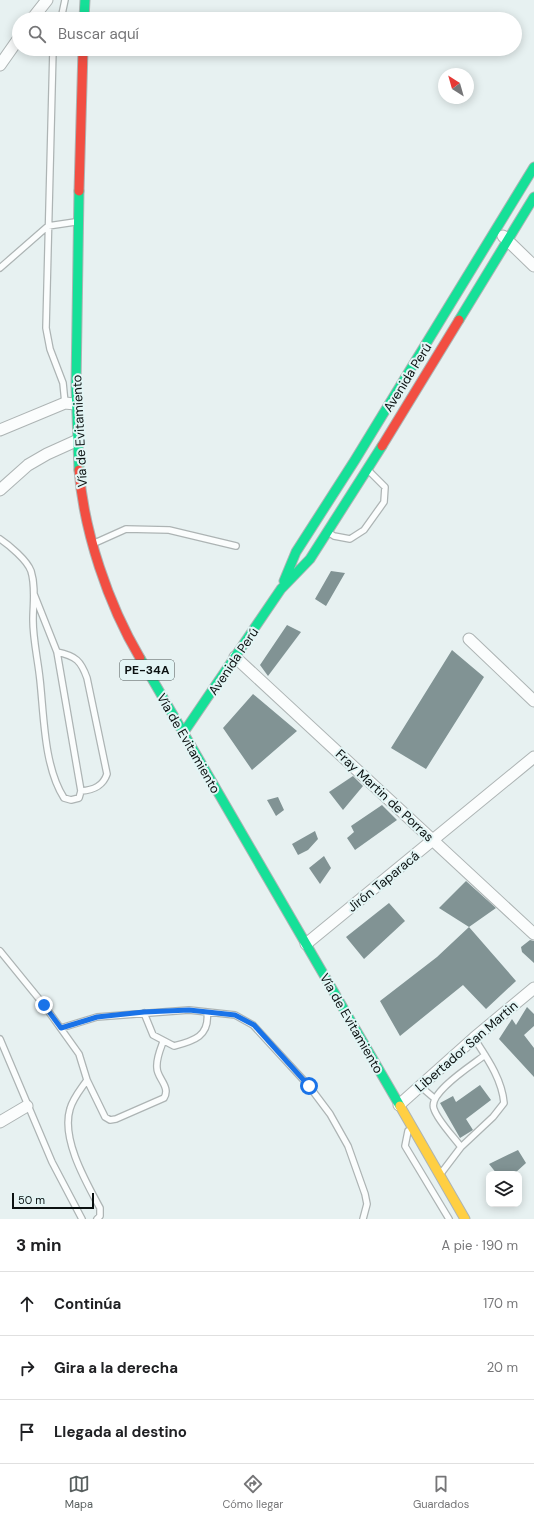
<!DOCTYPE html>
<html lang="es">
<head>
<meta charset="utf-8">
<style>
	:root { --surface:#fff; --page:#f2f2f2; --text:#202124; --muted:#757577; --line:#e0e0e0; --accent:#585f5f }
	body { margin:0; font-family:"DM Sans",sans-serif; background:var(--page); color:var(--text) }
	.controls { position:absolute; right:12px; bottom:12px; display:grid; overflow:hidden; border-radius:8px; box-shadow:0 2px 10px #0003 }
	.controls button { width:36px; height:36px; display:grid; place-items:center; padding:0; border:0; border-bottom:1px solid var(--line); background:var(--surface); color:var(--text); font:20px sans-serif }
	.compass { position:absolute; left:438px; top:68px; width:36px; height:36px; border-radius:50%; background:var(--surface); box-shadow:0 2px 10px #0003; rotate:323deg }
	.scale { position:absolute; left:12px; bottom:10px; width:82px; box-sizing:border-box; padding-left:4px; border:2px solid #0b1111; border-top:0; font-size:11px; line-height:14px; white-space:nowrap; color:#0b1111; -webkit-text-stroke:3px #e3f5f5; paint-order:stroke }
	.stop { position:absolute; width:12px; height:12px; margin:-9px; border:3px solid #1a73e8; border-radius:50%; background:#fff }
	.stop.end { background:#1a73e8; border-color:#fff; box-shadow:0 1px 4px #0008 }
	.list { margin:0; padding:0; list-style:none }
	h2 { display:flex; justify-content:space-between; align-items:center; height:52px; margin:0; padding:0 16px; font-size:17px }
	h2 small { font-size:13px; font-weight:400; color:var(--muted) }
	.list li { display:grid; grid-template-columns:26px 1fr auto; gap:12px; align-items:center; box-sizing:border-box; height:64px; padding:0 16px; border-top:1px solid var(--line) }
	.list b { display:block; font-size:15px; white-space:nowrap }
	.list em { font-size:13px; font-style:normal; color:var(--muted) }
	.icon { flex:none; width:22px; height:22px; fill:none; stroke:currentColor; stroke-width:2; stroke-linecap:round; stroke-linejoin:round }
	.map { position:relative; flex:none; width:534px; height:1219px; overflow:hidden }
	.search { position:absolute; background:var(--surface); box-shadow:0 2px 10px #0003; left:12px; right:12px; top:12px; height:44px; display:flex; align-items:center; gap:10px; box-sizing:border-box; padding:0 14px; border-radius:22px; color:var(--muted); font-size:15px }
	.sheet { height:244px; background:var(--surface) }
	nav { display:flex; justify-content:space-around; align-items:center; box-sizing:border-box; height:56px; border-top:1px solid var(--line); background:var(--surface); font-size:11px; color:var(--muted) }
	nav a { display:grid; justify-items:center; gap:2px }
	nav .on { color:var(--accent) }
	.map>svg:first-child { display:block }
	.building { fill:#819394 }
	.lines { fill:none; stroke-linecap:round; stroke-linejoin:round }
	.lane-casing { stroke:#adb4b4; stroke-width:8 }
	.street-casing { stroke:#adb4b4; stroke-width:13 }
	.fast-casing { stroke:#adb4b4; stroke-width:11 }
	.slow-casing { stroke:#adb4b4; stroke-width:11 }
	.jam-casing { stroke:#adb4b4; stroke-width:11 }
	.lane { stroke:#fbfdfd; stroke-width:5.5 }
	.street { stroke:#fbfdfd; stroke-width:11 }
	.fast { stroke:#16e098; stroke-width:9 }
	.slow { stroke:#ffcf43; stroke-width:9 }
	.jam { stroke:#f24e42; stroke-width:9 }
	.route { stroke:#1a73e8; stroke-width:5 }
	.labels { text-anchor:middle; stroke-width:4; stroke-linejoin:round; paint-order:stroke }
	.shield { fill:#e3f5f5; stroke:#4c5555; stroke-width:1 }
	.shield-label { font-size:12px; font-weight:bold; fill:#0b1111 }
	.street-label { font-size:13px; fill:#0b1111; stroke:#e3f5f5 }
</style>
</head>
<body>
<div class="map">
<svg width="534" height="1219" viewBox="0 0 534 1219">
	<rect width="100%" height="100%" fill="#e7f1f1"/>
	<path class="building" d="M 331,571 L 345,573 L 326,606 L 315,599 Z
		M 287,625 L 301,632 L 268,676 L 260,665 Z
		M 452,650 L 484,677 L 426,769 L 391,748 Z
		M 253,694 L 297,731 L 252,770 L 223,728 Z
		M 353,776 L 363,786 L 343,810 L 329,792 Z
		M 278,797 L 284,810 L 276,816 L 267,800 Z
		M 382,805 L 397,820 L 355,850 L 347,838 L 354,832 L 351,826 Z
		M 315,831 L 318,839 L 308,850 L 298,855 L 292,844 Z
		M 324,856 L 331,868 L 320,884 L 309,868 Z
		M 466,881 L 496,908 L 469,927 L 439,908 Z
		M 389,903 L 405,921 L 364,959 L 346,937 Z
		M 469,927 L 516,981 L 486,1009 L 463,985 L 400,1036 L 380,1001 L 437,957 Z
		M 530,940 L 534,941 L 534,963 L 522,952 L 521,947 Z
		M 527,1007 L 534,1014 L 534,1026 L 524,1035 L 534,1048 L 534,1077 L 499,1039 L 512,1019 L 516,1025 Z
		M 480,1085 L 491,1100 L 466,1119 L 473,1130 L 460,1138 L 440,1103 L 453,1096 L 456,1102 Z
		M 518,1150 L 526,1163 L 514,1174 L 497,1174 L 489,1164 Z"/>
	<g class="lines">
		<defs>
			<path id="lane" d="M 61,19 L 65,0
				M 53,49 L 46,328 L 50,349 L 63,383 L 65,403
				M 0,268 L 48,226 L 75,222
				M 328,532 L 334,536 L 350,539 L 364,530 L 384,502 L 385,487 L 368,470
				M 0,539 C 9,545 27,560 31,571 C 36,587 33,604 33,620 C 33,640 38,660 40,680 C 44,716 44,767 64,798 L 71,800 L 79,798 L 81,791 L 57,652 L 34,594
				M 97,542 L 126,529 L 169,530 L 236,546
				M 57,652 C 76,656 81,661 87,678 L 107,774 C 103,786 94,790 81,791
				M 0,951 L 44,1005 L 79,1054 L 87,1080 C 81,1089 73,1098 70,1109 C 61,1139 86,1182 100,1208 L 100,1216 L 97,1219
				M 144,1013 L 153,1035 L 174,1046 C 194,1041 210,1036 207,1012
				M 61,1028 L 97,1017 L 189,1010 L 235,1015 L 253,1025 L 309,1086 L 330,1114 L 348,1146 L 365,1194 L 367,1204 L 363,1219
				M 0,1039 L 52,1162 L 82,1219
				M 87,1080 L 105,1117 L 110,1120 L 116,1119 L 164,1098 C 171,1087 157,1078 157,1068 C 156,1059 160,1050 163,1042
				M 420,1086 L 434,1098
				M 408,1131 L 405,1146 L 449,1219
				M 461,1147 C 453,1136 438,1121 434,1109 C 427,1093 474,1064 485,1055
				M 442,1172 L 461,1147 L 493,1117 L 504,1103 C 502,1079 487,1058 474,1038"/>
			<path id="street" d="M 32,19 L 47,0
				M 0,65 L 19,38
				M 503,236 L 534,266
				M 0,430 L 65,403 L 75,404
				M 0,490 L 28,465 L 47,454 L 78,440
				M 469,639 L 534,701
				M 235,657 L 534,934
				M 306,944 L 534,757
				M 399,1105 L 474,1038 L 534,988
				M 0,1122 L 27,1106"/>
			<path id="fast" d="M 84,19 L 85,0
				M 459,320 L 534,197
				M 79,470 L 76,386 L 79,191
				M 284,581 L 296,552 L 355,460 L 534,167
				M 140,658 L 400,1106
				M 184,732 L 281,589 L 310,559 L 382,446"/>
			<path id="slow" d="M 400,1106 L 465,1219"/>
			<path id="jam" d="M 79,191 L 83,49
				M 382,446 L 459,320
				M 79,470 C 84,532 108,604 140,658"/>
		</defs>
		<use href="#lane" class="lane-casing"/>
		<use href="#street" class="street-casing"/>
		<use href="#fast" class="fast-casing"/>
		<use href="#slow" class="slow-casing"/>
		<use href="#jam" class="jam-casing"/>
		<use href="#lane" class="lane"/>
		<use href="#street" class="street"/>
		<use href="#fast" class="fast"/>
		<use href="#slow" class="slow"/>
		<use href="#jam" class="jam"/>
	</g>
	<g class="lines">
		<path class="route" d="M 44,1005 L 61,1028 L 97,1017 L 144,1012 L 189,1010 L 235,1015 L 254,1025 L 309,1086"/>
	</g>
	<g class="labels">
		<rect class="shield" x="120" y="660" width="54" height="20" rx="3"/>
		<g class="shield-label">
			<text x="147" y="674">PE-34A</text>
		</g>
		<g class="street-label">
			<text transform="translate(407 377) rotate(-58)" y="5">Avenida Perú</text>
			<text transform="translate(79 431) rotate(-93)" y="5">Vía de Evitamiento</text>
			<text transform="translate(233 661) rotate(-56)" y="5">Avenida Perú</text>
			<text transform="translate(189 743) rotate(60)" y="5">Vía de Evitamiento</text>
			<text transform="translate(385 795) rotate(43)" y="5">Fray Martin de Porras</text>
			<text transform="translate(383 881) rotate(-39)" y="5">Jirón Taparacá</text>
			<text transform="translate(352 1023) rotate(60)" y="5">Vía de Evitamiento</text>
			<text transform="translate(466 1046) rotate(-41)" y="5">Libertador San Martin</text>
		</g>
	</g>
</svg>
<div class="controls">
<button><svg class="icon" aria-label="layers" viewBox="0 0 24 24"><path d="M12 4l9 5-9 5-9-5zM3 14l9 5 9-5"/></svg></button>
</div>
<svg class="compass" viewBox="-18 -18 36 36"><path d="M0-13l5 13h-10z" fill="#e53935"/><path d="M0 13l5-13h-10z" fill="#757577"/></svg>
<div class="scale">50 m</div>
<div class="stop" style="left:309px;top:1086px"></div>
<div class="stop end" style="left:44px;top:1005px"></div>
<div class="search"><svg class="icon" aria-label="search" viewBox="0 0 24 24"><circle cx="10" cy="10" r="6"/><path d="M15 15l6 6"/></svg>Buscar aquí</div>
</div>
<section class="sheet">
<h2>3 min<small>A pie · 190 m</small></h2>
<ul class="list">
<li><svg class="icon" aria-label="ahead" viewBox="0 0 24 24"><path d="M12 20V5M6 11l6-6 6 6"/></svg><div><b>Continúa</b></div><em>170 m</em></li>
<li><svg class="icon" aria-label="right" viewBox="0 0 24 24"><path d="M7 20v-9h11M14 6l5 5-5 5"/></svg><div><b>Gira a la derecha</b></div><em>20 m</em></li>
<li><svg class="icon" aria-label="arrive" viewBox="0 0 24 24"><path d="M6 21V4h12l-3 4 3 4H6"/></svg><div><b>Llegada al destino</b></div></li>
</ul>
</section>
<nav>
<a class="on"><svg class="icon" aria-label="map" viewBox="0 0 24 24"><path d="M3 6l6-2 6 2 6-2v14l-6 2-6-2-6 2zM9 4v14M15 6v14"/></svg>Mapa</a>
<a><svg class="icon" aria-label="directions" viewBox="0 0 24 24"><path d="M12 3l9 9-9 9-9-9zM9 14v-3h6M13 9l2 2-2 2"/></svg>Cómo llegar</a>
<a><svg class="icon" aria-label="saved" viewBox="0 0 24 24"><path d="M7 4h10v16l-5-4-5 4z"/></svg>Guardados</a>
</nav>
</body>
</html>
